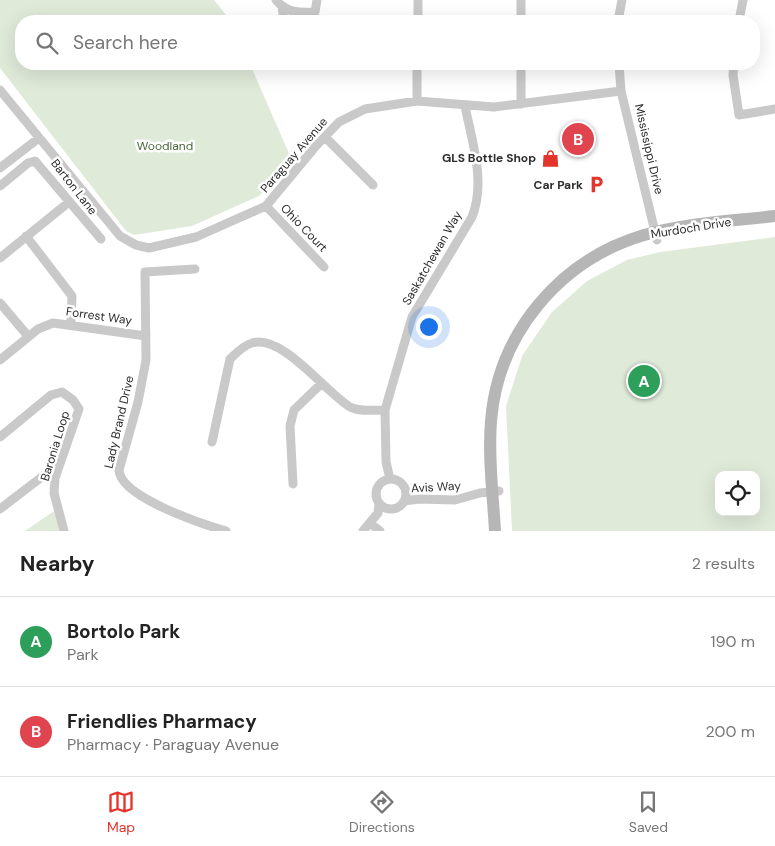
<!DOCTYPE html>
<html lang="en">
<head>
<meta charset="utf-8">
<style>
	:root { --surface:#fff; --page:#f6f6f6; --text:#222; --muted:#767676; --line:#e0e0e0; --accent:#e4352c }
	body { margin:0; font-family:"DM Sans",sans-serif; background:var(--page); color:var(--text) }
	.controls { position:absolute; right:15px; bottom:15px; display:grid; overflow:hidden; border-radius:10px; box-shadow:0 5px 20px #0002 }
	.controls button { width:45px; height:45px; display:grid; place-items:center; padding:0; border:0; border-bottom:1px solid var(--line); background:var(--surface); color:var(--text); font:25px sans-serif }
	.you { position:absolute; left:428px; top:326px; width:18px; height:18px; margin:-12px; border:4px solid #fff; border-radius:50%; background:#1a73e8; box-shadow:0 0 0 8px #1a73e833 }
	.badge { display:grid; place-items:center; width:32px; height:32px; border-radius:50%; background:var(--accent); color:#fff; font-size:16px; font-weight:700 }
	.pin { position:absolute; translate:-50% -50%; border:2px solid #fff; box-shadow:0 1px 5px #0006 }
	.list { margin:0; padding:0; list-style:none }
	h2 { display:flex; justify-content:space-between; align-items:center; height:65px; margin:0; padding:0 20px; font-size:21px }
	h2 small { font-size:16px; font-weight:400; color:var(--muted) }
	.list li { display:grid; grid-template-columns:32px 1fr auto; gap:15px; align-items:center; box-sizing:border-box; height:90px; padding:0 20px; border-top:1px solid var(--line) }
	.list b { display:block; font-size:19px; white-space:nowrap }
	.list p { margin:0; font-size:16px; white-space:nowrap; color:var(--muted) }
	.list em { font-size:16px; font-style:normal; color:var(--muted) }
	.icon { flex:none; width:28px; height:28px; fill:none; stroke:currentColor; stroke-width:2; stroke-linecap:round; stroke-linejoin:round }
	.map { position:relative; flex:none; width:775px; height:531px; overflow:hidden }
	.search { position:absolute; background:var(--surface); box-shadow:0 5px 20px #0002; left:15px; right:15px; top:15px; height:55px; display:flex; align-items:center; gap:12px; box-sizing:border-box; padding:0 18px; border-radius:20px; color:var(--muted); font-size:19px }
	.sheet { height:245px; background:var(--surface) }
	nav { display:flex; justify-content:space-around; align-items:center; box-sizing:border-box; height:70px; border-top:1px solid var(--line); background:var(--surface); font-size:14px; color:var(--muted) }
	nav a { display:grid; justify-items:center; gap:2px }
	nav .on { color:var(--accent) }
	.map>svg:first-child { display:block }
	.green { fill:#e0ead9; fill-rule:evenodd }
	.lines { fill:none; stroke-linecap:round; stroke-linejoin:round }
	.street { stroke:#c9c9c9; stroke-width:9 }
	.secondary { stroke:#b6b6b6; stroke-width:12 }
	.labels { text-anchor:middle; stroke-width:5; stroke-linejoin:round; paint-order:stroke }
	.park-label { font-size:12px; fill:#49663a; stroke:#fff }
	.street-label { font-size:12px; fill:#2c2c2c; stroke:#fff }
	.poi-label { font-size:12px; font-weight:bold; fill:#2c2c2c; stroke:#fff; text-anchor:end }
</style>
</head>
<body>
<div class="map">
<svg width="775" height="531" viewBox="0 0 775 531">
	<rect width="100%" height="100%" fill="#fff"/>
	<path class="green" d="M 0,0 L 214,0 L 231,21 L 21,21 L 21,64 L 250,64 L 291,158 L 259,196 L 192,226 L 134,235 L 126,231 L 0,68 Z
		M 775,237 L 775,531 L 512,531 L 506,406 L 522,356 L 552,312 L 587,281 L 627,260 L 660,252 ZM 719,475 L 756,475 L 756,512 L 719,512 Z
		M 54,511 L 61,531 L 25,531 Z"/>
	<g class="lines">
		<path class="street" d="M 276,0 C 287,13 299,13 315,12 L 317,0
			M 282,7 L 284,21
			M 418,21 L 418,0
			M 521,21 L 521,0
			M 618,21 L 622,0
			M 739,21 L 743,0
			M 619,64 L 621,91 L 657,240
			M 734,64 L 733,75 L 739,115 L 775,109
			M 0,90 L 120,236 L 136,245 L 149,248 L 196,237 L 266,206 L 315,147 L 339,122 L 365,109 L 417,101 L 494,107 L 621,91
			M 417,101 L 417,64
			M 521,104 L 521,64
			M 325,137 L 373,185
			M 0,168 L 39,138
			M 0,186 L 28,163 L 35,161 L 101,239
			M 266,206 L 324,267
			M 26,236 L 72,296 L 71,324
			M 0,258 L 69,202
			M 195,269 L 145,272 L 146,360 L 138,402 L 119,470 C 120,497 202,524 226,531
			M 0,303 L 28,336
			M 0,360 L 38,329 L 53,323 L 146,336
			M 0,437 L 51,395 L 62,392 L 73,400 L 79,409 L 55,478 L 54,493 L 64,531
			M 212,442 L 230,359 C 236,353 244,345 252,343 C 283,334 325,392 350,407 C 360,412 374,410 385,410
			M 390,479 L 386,462 L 385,410 L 412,317 L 472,217 C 486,182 472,142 465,106
			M376 494a15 15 0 1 1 30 0a15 15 0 1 1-30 0Z
			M 293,484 L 290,426 L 294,410 L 322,383
			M 404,501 L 419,499 L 455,500 L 480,493 L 499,491
			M 0,509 L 43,476 L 56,476
			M 370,523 L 380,531
			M 363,531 L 378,513 L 379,504"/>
		<path class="secondary" d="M 495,531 C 493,495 488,457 491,421 C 498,333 560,260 644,235 C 686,223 732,221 775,216"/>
	</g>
	<defs>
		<symbol id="shop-bare" viewBox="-9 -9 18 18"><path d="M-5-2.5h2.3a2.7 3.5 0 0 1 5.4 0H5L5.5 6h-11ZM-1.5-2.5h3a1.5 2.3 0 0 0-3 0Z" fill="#e4352c" stroke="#fff" stroke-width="2.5" paint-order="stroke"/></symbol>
		<symbol id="parking-bare" viewBox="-9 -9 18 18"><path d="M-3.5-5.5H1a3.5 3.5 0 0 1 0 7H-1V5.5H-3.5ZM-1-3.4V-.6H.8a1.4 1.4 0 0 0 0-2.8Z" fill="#e4352c" stroke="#fff" stroke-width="2.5" paint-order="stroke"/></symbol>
	</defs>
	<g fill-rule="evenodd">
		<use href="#shop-bare" x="538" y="146" width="25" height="25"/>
		<use href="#parking-bare" x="584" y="172" width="25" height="25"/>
	</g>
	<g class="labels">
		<g class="park-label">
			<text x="165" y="150">Woodland</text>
		</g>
		<g class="street-label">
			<text transform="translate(649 149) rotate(77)" y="4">Mississippi Drive</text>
			<text transform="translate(294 155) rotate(-49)" y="4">Paraguay Avenue</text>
			<text transform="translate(74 187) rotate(52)" y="4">Barton Lane</text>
			<text transform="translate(304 228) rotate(46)" y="4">Ohio Court</text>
			<text transform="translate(691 228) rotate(-9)" y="4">Murdoch Drive</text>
			<text transform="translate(432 258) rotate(-60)" y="4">Saskatchewan Way</text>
			<text transform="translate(99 316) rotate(8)" y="4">Forrest Way</text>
			<text transform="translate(119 422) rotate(-77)" y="4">Lady Brand Drive</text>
			<text transform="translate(55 446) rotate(-73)" y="4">Baronia Loop</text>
			<text transform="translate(436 487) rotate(-3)" y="4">Avis Way</text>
		</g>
		<g class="poi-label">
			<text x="536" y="162">GLS Bottle Shop</text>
			<text x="583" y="189">Car Park</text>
		</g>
	</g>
</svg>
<div class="controls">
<button><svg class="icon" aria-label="locate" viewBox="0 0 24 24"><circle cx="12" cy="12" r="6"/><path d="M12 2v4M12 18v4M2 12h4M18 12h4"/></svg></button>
</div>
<div class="you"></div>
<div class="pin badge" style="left:644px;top:381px;background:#2e9e5b">A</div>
<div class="pin badge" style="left:578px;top:139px;background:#e0444e">B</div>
<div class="search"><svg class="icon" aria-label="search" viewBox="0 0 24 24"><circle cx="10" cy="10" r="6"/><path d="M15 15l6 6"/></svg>Search here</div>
</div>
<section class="sheet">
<h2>Nearby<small>2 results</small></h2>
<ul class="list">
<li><span class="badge" style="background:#2e9e5b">A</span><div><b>Bortolo Park</b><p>Park</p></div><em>190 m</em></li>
<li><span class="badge" style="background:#e0444e">B</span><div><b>Friendlies Pharmacy</b><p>Pharmacy · Paraguay Avenue</p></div><em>200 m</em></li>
</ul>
</section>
<nav>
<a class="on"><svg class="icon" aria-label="map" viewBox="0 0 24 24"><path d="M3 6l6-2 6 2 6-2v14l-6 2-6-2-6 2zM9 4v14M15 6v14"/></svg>Map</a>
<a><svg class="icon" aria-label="directions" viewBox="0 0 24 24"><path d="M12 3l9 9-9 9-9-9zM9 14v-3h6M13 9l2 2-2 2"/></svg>Directions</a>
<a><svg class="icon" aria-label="saved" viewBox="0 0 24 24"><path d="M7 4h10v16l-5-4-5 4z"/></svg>Saved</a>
</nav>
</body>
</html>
